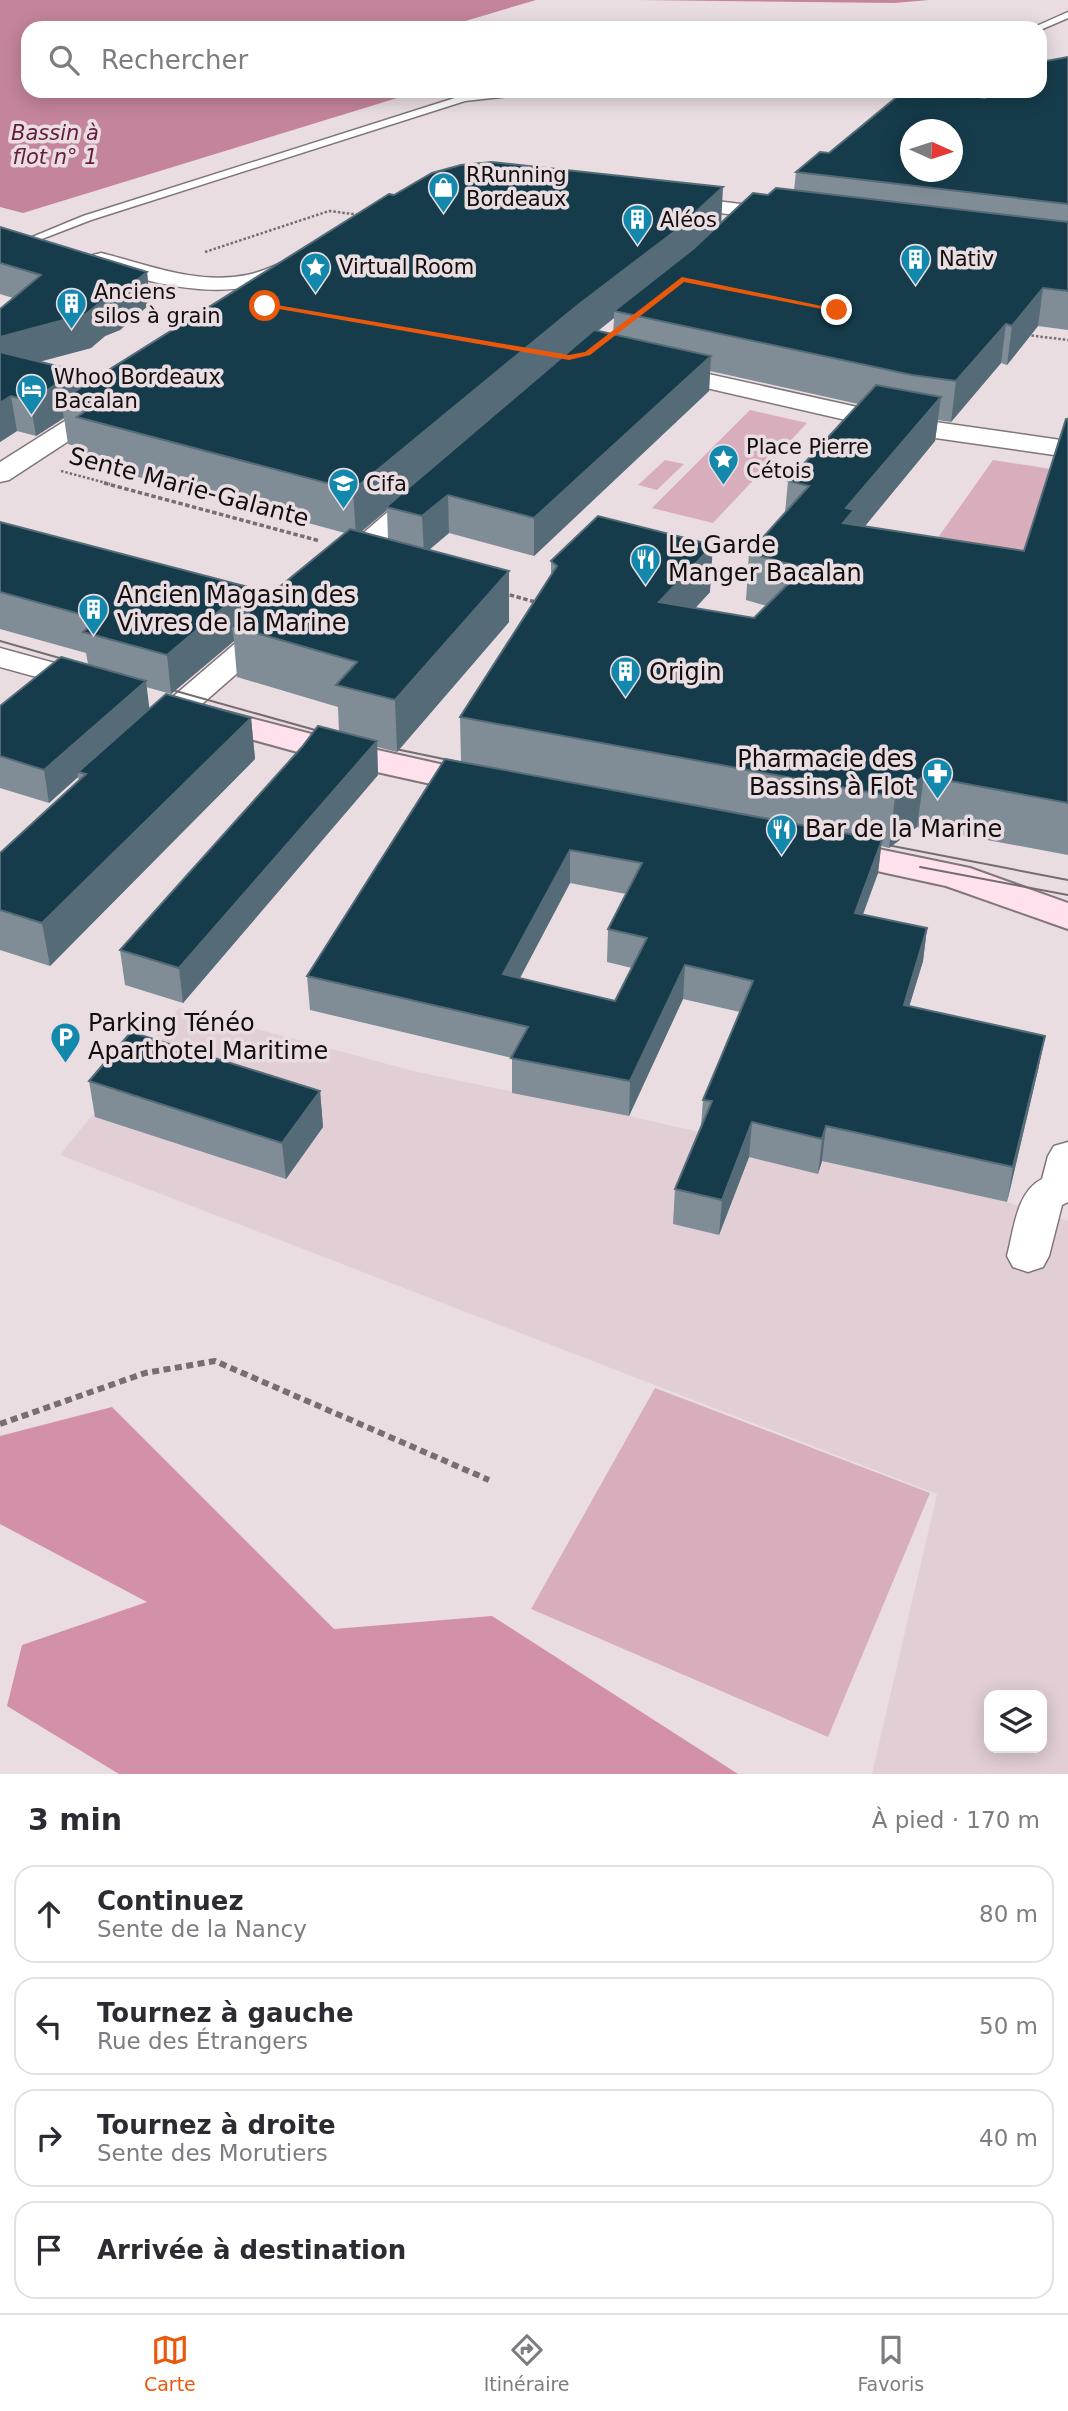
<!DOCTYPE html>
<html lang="fr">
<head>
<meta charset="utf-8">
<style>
	:root { --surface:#fff; --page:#f2f2f3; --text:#2b2b33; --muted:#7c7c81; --line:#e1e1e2; --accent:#ea580c }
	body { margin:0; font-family:"DejaVu Sans",sans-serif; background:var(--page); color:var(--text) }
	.controls { position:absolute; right:21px; bottom:21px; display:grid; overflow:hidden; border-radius:14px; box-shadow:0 4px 18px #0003 }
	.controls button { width:63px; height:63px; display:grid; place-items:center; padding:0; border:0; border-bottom:2px solid var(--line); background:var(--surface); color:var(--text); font:35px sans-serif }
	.compass { position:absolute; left:900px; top:119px; width:63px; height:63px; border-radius:50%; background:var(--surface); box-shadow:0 4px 18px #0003; rotate:93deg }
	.stop { position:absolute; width:21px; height:21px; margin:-16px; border:5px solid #ea580c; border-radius:50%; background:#fff }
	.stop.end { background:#ea580c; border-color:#fff; box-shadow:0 2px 7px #0008 }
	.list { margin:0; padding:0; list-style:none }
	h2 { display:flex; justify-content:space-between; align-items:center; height:91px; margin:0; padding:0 28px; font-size:30px }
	h2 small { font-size:23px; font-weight:400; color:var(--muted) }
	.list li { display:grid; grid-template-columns:46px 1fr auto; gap:21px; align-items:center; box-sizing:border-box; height:98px; margin:0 14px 14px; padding:0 14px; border:2px solid var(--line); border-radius:21px }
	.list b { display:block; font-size:26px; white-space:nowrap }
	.list p { margin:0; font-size:23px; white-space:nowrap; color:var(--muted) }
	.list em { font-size:23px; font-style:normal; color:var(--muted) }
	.icon { flex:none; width:38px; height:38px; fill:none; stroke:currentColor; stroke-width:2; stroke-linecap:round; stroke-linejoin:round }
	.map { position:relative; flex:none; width:1068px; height:1774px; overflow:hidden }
	.search { position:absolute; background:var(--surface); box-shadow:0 4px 18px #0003; left:21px; right:21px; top:21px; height:77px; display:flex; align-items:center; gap:18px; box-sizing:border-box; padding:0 24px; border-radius:21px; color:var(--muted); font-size:26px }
	.sheet { height:539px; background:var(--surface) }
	nav { display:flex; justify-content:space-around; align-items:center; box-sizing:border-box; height:98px; border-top:2px solid var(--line); background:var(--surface); font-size:19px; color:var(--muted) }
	nav a { display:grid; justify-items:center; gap:4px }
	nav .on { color:var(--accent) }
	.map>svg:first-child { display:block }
	.built { fill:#e2ced5; fill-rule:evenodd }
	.green { fill:#d8aebd }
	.forest { fill:#d291a9 }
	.water { fill:#c4849c }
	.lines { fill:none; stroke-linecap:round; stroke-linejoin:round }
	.lane-casing { stroke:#807578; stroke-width:3 }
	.street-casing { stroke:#807578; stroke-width:3 }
	.secondary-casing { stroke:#807578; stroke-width:4 }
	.path-far2 { stroke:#766e71; stroke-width:2.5; stroke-dasharray:2.5 2; stroke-linecap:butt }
	.path-far1 { stroke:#766e71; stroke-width:3.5; stroke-dasharray:4.5 2.5; stroke-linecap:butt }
	.path { stroke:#766e71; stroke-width:6; stroke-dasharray:7 4.5; stroke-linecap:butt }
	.lane { fill:#fff; fill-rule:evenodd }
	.street { fill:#fff; fill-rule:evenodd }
	.secondary { fill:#fee1ec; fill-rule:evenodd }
	.tram { stroke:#746c6f; stroke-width:2 }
	.wall { fill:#808c96; fill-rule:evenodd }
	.shaded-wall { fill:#556c78 }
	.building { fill:#163c4b; stroke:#556c78; stroke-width:2; fill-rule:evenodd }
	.route { fill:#ea580c }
	.labels { text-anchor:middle; stroke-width:7; stroke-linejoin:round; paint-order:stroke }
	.far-water-label { font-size:21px; font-style:italic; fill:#671c3f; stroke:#e9dde1 }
	.far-poi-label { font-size:21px; fill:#120e0f; stroke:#e9dde1; text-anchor:start }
	.street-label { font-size:24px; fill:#120e0f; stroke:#e9dde1 }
	.poi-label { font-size:24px; fill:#120e0f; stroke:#e9dde1; text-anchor:start }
</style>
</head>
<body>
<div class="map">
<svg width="1068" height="1774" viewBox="0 0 1068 1774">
	<rect width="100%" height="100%" fill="#e9dde1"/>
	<path class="built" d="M 179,1008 L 417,1072 L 629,1116 L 1007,1202 L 1068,1221 L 1068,1774 L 872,1774 L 937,1494 L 60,1155 ZM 989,1695 L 1042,1695 L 1042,1748 L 989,1748 Z"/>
	<path class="green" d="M 750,410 L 807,423 L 713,523 L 652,508 Z
		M 665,460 L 684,464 L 657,490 L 638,485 Z
		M 993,460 L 1057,470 L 1017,598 L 908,580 Z
		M 655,1388 L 930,1493 L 828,1737 L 531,1609 Z"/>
	<path class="forest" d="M 112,1407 L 334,1629 L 492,1616 L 738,1774 L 119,1774 L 7,1706 L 22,1645 L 147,1602 L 0,1524 L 0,1436 Z"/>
	<path class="water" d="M 0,0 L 536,0 L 442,28 L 28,28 L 28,91 L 420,91 L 23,213 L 0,207 Z
		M 640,0 L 929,0 L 894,3 Z"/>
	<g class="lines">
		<defs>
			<path id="lane" d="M 1068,12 L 1068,18 L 1040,30 L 1032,28 Z
				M 502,91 L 533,91 L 528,94 L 465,101 L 91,220 L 34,242 L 25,240 L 83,216 L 461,96 Z"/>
			<path id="street" d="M 974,91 L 1016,91 L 1007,97 L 931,110 L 921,104 L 924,100 Z
				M 674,196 L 782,209 L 790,210 L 793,215 L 790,220 L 782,221 L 667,206 L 663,202 L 667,198 Z
				M 101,253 C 149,265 197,285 247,275 C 263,272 278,263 294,259 L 302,261 L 305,266 C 299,275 283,280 272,283 C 207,299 156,284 93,265 L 90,260 L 93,255 Z
				M 663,364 L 907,418 L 1068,441 L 1068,457 L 907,434 L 654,376 L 651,371 L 654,366 Z
				M 107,397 L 116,400 L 120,405 L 116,410 L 9,480 L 0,482 L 0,462 L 98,400 Z
				M 423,488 L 433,490 L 437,496 L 433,502 L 351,573 L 341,576 L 331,573 L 327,567 L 331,561 L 413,490 Z
				M 270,620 L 281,623 L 285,629 L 281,635 L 162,739 L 151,742 L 140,739 L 135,732 L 140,725 L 259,623 Z
				M 0,648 L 102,676 L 106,683 L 102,690 L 91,692 L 0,667 Z
				M 1068,1142 L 1068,1202 L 1062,1205 L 1049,1256 L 1043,1267 L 1028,1272 L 1013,1267 L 1007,1256 C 1014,1230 1016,1192 1042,1179 L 1048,1156 L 1054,1146 Z"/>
			<path id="secondary" d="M 204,706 L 346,743 L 498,777 L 503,785 L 498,793 L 485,796 L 341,764 L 192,723 L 187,716 L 192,709 Z
				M 830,839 L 970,868 L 1068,903 L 1068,929 L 946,886 L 817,858 L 811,850 L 817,842 Z"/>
		</defs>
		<use href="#lane" class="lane-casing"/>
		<use href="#street" class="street-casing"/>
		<use href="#secondary" class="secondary-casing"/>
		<path class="path-far2" d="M 205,252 L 329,211 L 361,215
			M 1027,335 L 1068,340
			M 61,471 L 110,484"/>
		<path class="path-far1" d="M 104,483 L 320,541
			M 503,593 L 539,603"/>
		<path class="path" d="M 0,1424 L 145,1373 L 215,1361 L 489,1480"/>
		<use href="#lane" class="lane"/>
		<use href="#street" class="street"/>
		<use href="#secondary" class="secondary"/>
		<path class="tram" d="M 0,641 L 77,663
			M 158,686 L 333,735
			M 381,746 L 463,763
			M 872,842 L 1068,880
			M 920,867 L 1068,895"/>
	</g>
	<path class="wall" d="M 1068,57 L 1068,330 L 1038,326 L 1007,365 L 1001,363 L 951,422 L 938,420 L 935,441 L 865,526 L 1024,551 L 1068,419 L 1068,855 L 917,827 L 889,848 L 881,846 L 878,873 L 863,915 L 927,928 L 923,961 L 909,1007 L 1045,1036 L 1038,1070 L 1007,1202 L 822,1161 L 818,1174 L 749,1157 L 719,1235 L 673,1224 L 675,1189 L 701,1126 L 703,1100 L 740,1012 L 683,999 L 629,1116 L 512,1093 L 512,1058 L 310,1010 L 307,976 L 461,762 L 460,717 L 551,576 L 551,561 L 710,592 L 695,608 L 754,618 L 767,606 L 746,600 L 749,553 L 785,513 L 788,481 L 858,404 L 710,371 L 709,391 L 534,556 L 449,533 L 429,550 L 509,571 L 509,622 L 397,752 L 377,747 L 378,775 L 183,1003 L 125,985 L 120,950 L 339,732 L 338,707 L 237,677 L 234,641 L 171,694 L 146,687 L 149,709 L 251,718 L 255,759 L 50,966 L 0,950 L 0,853 L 79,780 L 78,777 L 49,803 L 0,788 L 0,706 L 88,664 L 86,653 L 0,629 L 0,522 L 250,611 L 345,533 L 83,462 L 81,448 L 68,444 L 64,418 L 36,436 L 17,431 L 0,442 L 13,298 L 0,294 L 0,227 L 147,272 L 150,304 L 120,330 L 105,336 L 91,348 L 39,362 L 77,371 L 80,389 L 721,223 L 768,195 L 794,190 L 796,172 L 829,153 L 985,98 ZM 614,318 L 613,334 L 598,331 ZM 387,510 L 388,539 L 361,532 ZM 570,883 L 626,894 L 608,929 L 607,962 L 632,968 L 615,1001 L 520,978 Z
		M 89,1081 L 320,1091 L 323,1127 L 286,1179 L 95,1117 Z"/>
	<path class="shaded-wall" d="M 723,187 L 721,226 L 672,272 L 614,311 L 614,318 L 577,347 L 386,507 L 387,510 L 356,536 L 353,490 Z
		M 147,272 L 150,304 L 120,330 L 105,336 L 91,348 L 0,372 L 0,337 Z
		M 1043,288 L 1038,326 L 1007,365 L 1012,326 Z
		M 1006,324 L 1001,363 L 951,422 L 956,381 Z
		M 711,356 L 709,391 L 534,556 L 534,518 Z
		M 77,371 L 82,406 L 61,400 L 64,418 L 36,436 L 30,401 Z
		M 11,396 L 17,431 L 0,442 L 0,403 Z
		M 941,397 L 935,441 L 851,543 L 843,523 L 846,508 Z
		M 448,495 L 449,533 L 424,554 L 422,516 Z
		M 713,545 L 710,592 L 657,650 L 659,602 Z
		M 509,571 L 509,622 L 397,752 L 395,700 Z
		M 248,587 L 251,626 L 232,626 L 234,641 L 171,694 L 167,655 Z
		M 146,681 L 150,713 L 78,772 L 78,777 L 49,803 L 44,770 Z
		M 251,718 L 255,759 L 50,966 L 42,923 Z
		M 377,741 L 378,775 L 183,1003 L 179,968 Z
		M 924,776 L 917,827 L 889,848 L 895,797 Z
		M 882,840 L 878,873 L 851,946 L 855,913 Z
		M 570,850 L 570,883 L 504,1008 L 503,974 Z
		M 927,928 L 923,961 L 899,1040 L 904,1005 Z
		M 685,965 L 683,999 L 629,1116 L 630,1081 Z
		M 1045,1036 L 1038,1070 L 1007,1202 L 1013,1167 Z
		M 320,1091 L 323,1127 L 286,1179 L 282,1143 Z
		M 752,1122 L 749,1157 L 719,1235 L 722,1200 Z
		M 826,1126 L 822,1161 L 818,1174 L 822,1139 Z"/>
	<path class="building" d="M 1068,57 L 1068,204 L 796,172 L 820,152 L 829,153 L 904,91 L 945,91 L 985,98 L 986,91 L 1040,91 L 1040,62 ZM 911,130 L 953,130 L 953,172 L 911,172 Z
		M 492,162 L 723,187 L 674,232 L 578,305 L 353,490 L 77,417 L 90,408 L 61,400 L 389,194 L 394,195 L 432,173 L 461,165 Z
		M 776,188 L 1068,222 L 1068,291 L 1043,288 L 1012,326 L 1006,324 L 956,381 L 912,375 L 614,311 L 693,249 L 753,193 L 768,195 Z
		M 0,227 L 147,272 L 116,297 L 101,302 L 86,314 L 0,337 L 0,309 L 41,275 L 0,263 Z
		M 594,330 L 711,356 L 534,518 L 448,495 L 422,516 L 386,507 Z
		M 0,352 L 77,371 L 30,401 L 11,396 L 0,403 Z
		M 876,385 L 941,397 L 846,508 L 854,510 L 843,523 L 1024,551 L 1066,419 L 1068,419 L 1068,803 L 924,776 L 895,797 L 460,717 L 557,566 L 551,561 L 598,516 L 713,545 L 659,602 L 754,618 L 804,568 L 749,553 L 809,486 L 788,481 Z
		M 0,522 L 248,587 L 167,655 L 83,632 L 98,619 L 0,592 Z
		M 350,529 L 509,571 L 395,700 L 336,685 L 357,662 L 232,626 Z
		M 61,657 L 146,681 L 44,770 L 0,756 L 0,706 Z
		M 166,694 L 251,718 L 42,923 L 0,910 L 0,853 L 86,774 L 78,772 Z
		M 318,726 L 377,741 L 179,968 L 120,950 L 302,747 Z
		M 445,759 L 882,840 L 855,913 L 927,928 L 904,1005 L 1045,1036 L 1013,1167 L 826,1126 L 822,1139 L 752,1122 L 722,1200 L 675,1189 L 712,1101 L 703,1100 L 753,981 L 685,965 L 630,1081 L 511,1058 L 528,1027 L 307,976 ZM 570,850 L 642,863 L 608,929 L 647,938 L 615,1001 L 503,974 Z
		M 131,1032 L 320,1091 L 282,1143 L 89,1081 Z"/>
	<path class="route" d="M 682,277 L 841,310 L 837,312 L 684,282 L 590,355 L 569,360 L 262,306 L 265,303 L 569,355 L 585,352 Z"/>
	<defs>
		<symbol id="shop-pin" viewBox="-11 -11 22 30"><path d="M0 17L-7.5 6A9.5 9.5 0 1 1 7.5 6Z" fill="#1388ad" stroke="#e9dde1"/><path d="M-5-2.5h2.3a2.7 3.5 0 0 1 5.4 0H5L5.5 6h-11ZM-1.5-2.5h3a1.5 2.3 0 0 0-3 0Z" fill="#fff"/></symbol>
		<symbol id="building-pin" viewBox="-11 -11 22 30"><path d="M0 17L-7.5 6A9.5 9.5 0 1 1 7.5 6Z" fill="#1388ad" stroke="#e9dde1"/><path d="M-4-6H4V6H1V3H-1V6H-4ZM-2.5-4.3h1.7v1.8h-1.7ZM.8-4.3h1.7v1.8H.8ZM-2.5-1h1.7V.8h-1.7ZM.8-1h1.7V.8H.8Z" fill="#fff"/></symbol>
		<symbol id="sight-pin" viewBox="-11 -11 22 30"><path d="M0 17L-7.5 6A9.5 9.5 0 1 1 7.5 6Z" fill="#1388ad" stroke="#e9dde1"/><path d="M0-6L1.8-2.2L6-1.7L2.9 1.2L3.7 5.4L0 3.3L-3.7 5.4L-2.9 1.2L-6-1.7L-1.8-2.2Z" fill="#fff"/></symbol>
		<symbol id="hotel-pin" viewBox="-11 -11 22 30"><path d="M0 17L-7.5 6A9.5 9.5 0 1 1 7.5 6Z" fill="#1388ad" stroke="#e9dde1"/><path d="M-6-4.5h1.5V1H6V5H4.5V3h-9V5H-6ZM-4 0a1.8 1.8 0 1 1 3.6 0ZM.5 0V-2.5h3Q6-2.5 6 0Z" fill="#fff"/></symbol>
		<symbol id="university-pin" viewBox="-11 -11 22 30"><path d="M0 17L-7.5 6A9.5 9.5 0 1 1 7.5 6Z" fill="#1388ad" stroke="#e9dde1"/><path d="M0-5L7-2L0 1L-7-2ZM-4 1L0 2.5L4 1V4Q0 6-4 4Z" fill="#fff"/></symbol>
		<symbol id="restaurant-pin" viewBox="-11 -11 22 30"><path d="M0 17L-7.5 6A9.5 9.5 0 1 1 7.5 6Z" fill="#1388ad" stroke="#e9dde1"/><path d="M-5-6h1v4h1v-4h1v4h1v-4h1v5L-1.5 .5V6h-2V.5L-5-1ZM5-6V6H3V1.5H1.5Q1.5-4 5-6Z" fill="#fff"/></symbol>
		<symbol id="pharmacy-pin" viewBox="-11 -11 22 30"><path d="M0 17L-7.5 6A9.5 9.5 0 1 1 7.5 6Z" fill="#1388ad" stroke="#e9dde1"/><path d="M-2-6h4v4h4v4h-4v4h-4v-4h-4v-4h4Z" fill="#fff"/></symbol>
		<symbol id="parking-pin" viewBox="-11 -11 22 30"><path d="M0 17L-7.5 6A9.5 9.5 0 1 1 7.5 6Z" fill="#1388ad" stroke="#e9dde1"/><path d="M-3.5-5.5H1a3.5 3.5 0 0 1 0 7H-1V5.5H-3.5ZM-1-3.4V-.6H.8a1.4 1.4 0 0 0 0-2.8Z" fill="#fff"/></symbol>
	</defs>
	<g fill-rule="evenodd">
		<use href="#shop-pin" x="426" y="170" width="35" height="47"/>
		<use href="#building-pin" x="620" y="202" width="35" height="47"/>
		<use href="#building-pin" x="898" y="242" width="35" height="47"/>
		<use href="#sight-pin" x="298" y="250" width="35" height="47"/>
		<use href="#building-pin" x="54" y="286" width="35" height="47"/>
		<use href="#hotel-pin" x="14" y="372" width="35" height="47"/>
		<use href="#sight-pin" x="706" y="442" width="35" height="47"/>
		<use href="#university-pin" x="326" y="466" width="35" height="47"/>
		<use href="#restaurant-pin" x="628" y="542" width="35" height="47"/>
		<use href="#building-pin" x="76" y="592" width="35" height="47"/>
		<use href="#building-pin" x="608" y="654" width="35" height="47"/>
		<use href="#pharmacy-pin" x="920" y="756" width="35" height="47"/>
		<use href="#restaurant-pin" x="764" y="812" width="35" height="47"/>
		<use href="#parking-pin" x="48" y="1020" width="35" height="47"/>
	</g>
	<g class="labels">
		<g class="far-water-label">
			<text x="55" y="140">Bassin à<tspan x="55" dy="24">flot n° 1</tspan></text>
		</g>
		<g class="far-poi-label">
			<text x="466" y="182">RRunning<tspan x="466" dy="24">Bordeaux</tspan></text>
			<text x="660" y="227">Aléos</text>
			<text x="939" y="266">Nativ</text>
			<text x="339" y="274">Virtual Room</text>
			<text x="94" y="299">Anciens<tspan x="94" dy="24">silos à grain</tspan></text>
			<text x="54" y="384">Whoo Bordeaux<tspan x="54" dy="24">Bacalan</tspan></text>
			<text x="746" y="454">Place Pierre<tspan x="746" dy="24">Cétois</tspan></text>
			<text x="366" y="491">Cifa</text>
		</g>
		<g class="street-label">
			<text transform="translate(189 487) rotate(15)" y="8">Sente Marie-Galante</text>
		</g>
		<g class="poi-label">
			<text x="668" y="553">Le Garde<tspan x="668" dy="28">Manger Bacalan</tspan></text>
			<text x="117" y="603">Ancien Magasin des<tspan x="117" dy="28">Vivres de la Marine</tspan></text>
			<text x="649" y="680">Origin</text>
			<text x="914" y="767" text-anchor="end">Pharmacie des<tspan x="914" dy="28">Bassins à Flot</tspan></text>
			<text x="805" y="837">Bar de la Marine</text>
			<text x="88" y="1031">Parking Ténéo<tspan x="88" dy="28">Aparthotel Maritime</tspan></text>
		</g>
	</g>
</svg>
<div class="controls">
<button><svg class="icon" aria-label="layers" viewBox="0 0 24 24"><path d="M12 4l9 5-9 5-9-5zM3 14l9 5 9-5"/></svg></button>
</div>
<svg class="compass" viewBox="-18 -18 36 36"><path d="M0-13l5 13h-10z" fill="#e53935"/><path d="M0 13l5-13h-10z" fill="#7c7c81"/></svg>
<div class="stop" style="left:265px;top:306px"></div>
<div class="stop end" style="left:837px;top:310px"></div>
<div class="search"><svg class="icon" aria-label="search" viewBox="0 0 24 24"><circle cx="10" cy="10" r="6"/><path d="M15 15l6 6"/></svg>Rechercher</div>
</div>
<section class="sheet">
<h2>3 min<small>À pied · 170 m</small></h2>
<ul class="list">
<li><svg class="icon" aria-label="ahead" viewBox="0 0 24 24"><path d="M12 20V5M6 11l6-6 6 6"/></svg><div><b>Continuez</b><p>Sente de la Nancy</p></div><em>80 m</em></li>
<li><svg class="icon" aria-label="left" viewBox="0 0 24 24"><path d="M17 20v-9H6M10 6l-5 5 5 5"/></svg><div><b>Tournez à gauche</b><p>Rue des Étrangers</p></div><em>50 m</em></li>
<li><svg class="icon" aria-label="right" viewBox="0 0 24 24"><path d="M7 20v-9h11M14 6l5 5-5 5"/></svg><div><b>Tournez à droite</b><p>Sente des Morutiers</p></div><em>40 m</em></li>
<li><svg class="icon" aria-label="arrive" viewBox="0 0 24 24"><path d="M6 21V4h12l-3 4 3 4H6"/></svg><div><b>Arrivée à destination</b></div></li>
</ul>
</section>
<nav>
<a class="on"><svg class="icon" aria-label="map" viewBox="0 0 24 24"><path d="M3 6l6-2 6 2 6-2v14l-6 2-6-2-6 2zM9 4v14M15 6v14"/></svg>Carte</a>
<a><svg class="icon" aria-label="directions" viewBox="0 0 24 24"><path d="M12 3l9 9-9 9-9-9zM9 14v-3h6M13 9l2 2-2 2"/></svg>Itinéraire</a>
<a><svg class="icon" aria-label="saved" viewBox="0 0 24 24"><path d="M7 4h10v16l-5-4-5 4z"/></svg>Favoris</a>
</nav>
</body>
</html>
